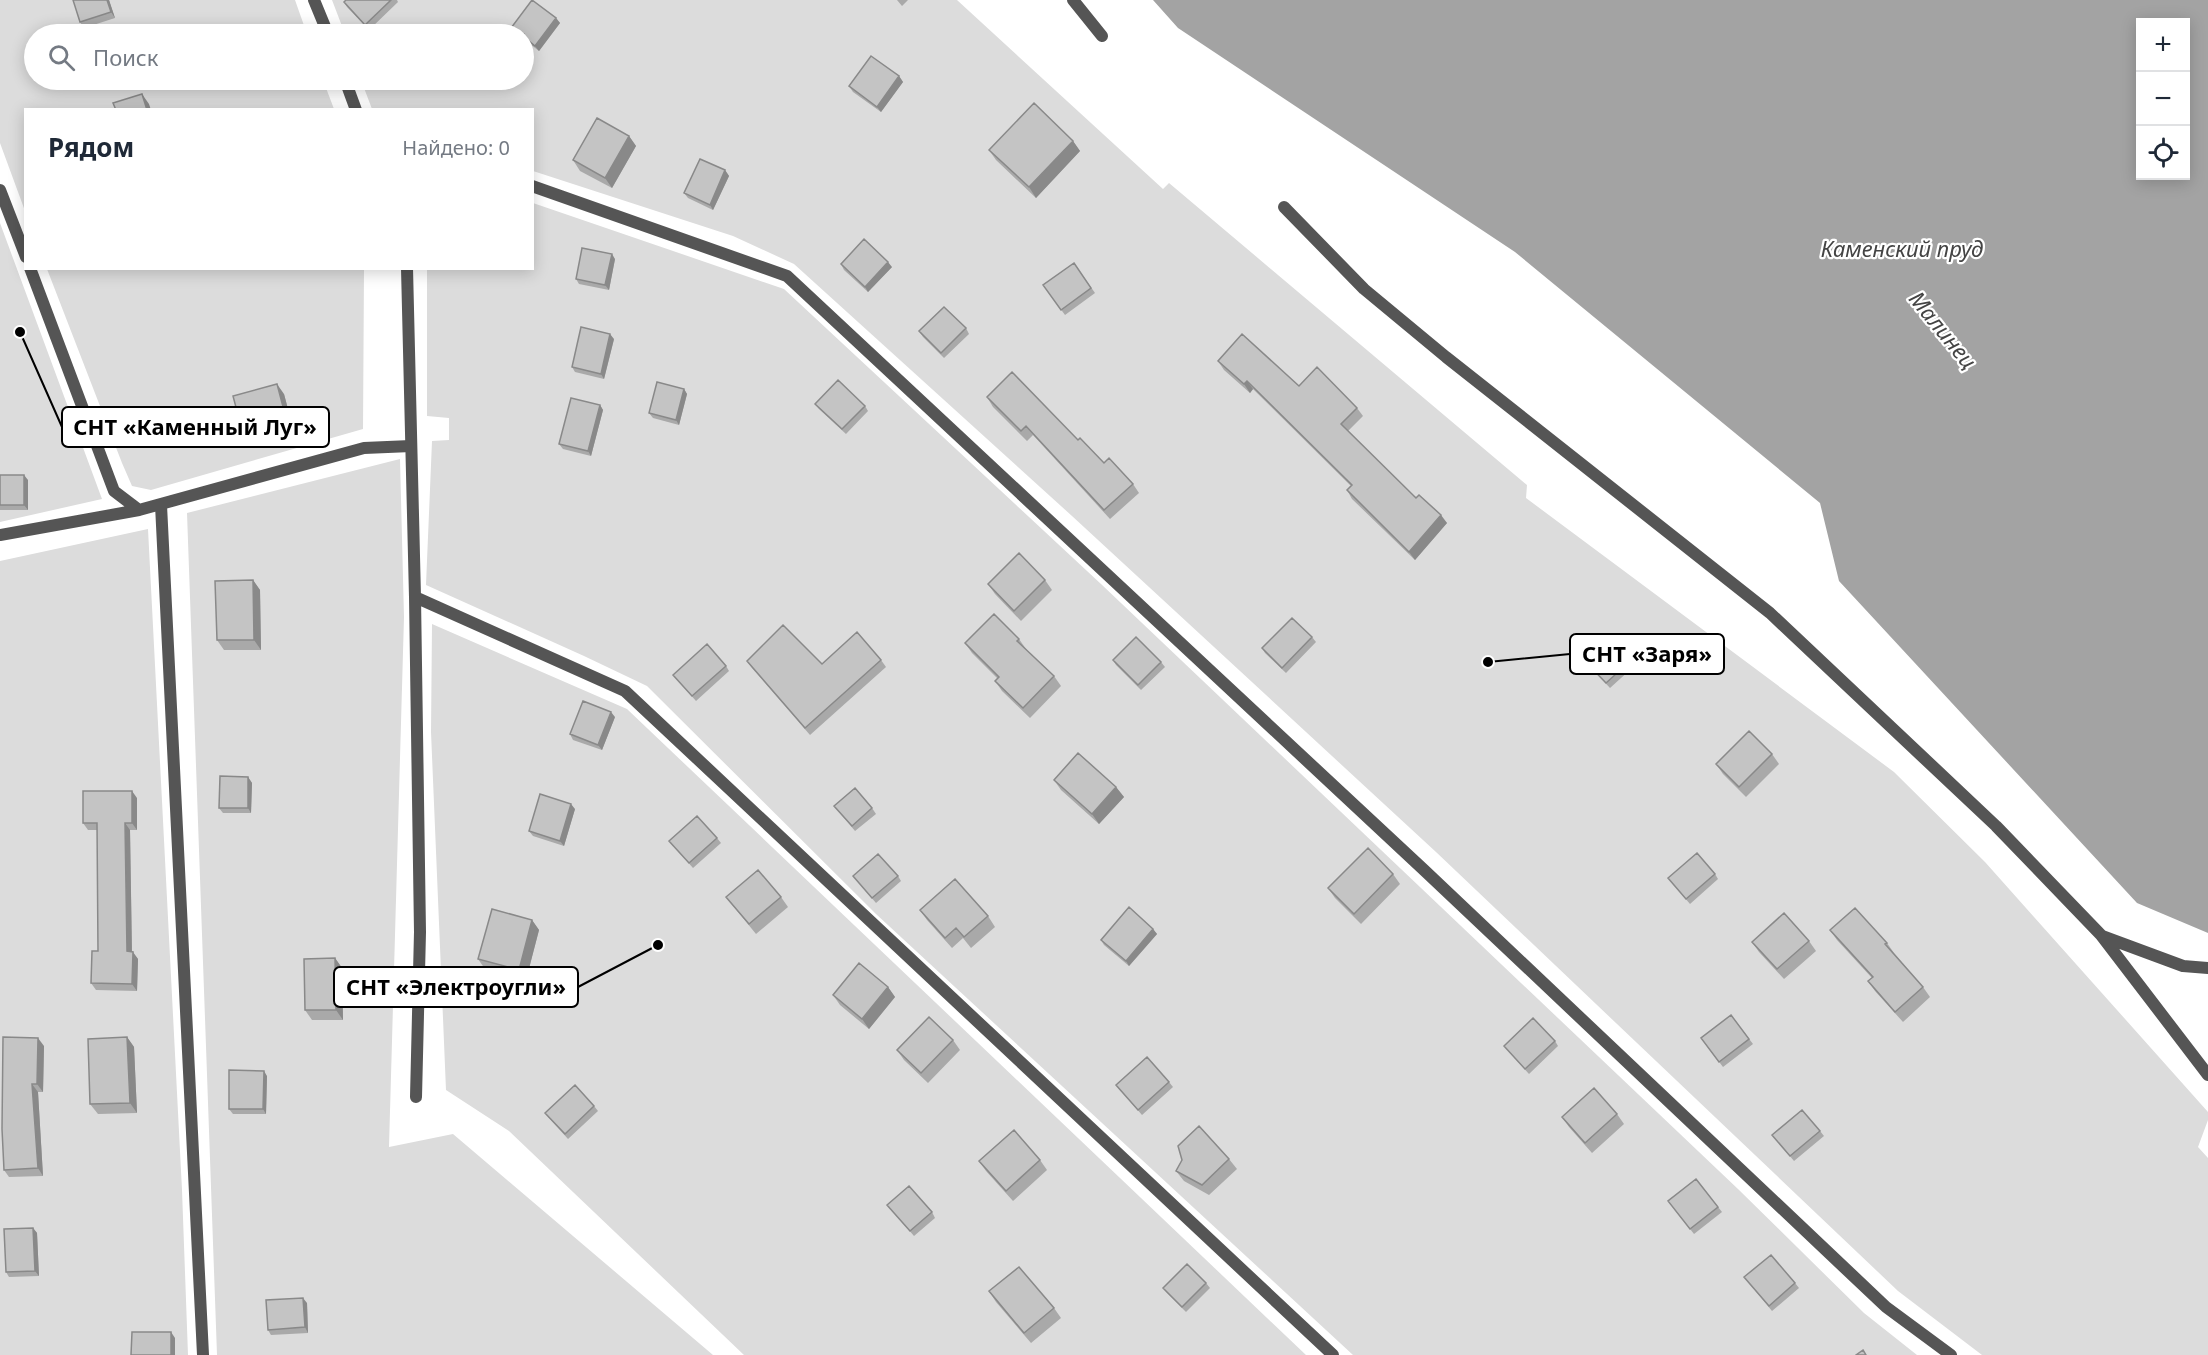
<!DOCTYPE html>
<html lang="ru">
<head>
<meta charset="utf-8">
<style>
	:root { --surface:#fff; --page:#f2f2f3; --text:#1f2937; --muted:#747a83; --line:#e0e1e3 }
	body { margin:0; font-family:"Noto Sans",sans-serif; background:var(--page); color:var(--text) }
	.controls { position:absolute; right:18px; top:18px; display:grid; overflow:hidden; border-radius:0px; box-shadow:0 3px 15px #0003 }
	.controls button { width:54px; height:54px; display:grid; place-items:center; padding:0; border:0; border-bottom:2px solid var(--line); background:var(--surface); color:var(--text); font:30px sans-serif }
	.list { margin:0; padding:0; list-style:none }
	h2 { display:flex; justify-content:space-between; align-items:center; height:78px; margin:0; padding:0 24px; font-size:26px }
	h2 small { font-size:20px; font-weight:400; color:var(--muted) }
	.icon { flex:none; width:33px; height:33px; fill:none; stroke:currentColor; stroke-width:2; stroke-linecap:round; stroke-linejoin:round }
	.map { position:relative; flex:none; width:2208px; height:1355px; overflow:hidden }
	.search { position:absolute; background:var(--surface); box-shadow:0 3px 15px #0003; left:24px; top:24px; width:510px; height:66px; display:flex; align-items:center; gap:15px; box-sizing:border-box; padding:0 21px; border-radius:33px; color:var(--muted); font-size:22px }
	.panel { position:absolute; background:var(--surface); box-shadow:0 3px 15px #0003; left:24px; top:108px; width:510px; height:162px; border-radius:0px }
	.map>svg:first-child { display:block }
	.green { fill:#dcdcdc }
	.water { fill:#a3a3a3; fill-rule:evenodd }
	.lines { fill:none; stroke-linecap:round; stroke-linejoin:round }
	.street { stroke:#555; stroke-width:12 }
	.wall { fill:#a9a9a9 }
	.shaded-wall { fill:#898989 }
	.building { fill:#c4c4c4; stroke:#898989; stroke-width:1.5 }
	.labels { text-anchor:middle; stroke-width:4.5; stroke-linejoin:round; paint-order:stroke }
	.water-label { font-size:22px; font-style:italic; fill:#444; stroke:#fff }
	.leader { fill:none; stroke:#000; stroke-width:2 }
	.callout-dot { fill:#000; stroke:#fff; stroke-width:2 }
	.callout { fill:#fff; stroke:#000; stroke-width:2 }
	.callout-label { font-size:22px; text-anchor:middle; font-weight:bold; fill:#000 }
</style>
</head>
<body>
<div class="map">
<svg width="2208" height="1355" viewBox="0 0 2208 1355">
	<rect width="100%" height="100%" fill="#fff"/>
	<path class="green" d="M 0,0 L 295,0 L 307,34 L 34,34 L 34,80 L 323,80 L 334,109 L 26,110 L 25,211 L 0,143 Z
		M 332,0 L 957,0 L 1163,189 L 1169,183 L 1527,485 L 1526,498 L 1894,772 L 1985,862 L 2208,1112 L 2208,1120 L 2198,1147 L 2208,1158 L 2208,1355 L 1982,1355 L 1898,1291 L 1436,852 L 1072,516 L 794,264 L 733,236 L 533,171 L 532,110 L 372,109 L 361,80 L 524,80 L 524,34 L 345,34 Z
		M 533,203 L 784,289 L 1101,584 L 1738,1189 L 1864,1313 L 1917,1355 L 1353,1355 L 876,914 L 647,686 L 584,656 L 426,585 L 432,441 L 449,440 L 449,418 L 427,416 L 427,269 L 532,268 Z
		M 0,223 L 102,499 L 0,522 Z
		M 47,269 L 364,269 L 363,429 L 151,490 L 132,486 L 122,463 Z
		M 400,459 L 404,617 L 389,1147 L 453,1134 L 713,1355 L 217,1355 L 187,513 Z
		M 148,529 L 182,1190 L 188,1355 L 0,1355 L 0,561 Z
		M 432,624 L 627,709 L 1306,1355 L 744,1355 L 509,1131 L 446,1090 L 431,732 Z"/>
	<path class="water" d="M 1153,0 L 2208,0 L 2208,933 L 2137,903 L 1839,581 L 1820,503 L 1515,252 L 1178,28 ZM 2140,22 L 2186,22 L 2186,176 L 2140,176 Z"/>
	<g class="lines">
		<path class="street" d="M 314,0 L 328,34
			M 1073,0 L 1102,36
			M 345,80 L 356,110
			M 532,186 L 787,276 L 1424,870 L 1886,1307 L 1951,1355
			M 0,190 L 26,257
			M 1284,207 L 1364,289 L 1446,357 L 1770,613 L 1996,826 L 2101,935 L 2208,1075
			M 30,268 L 114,491 L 139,510 L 364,448 L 411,446
			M 407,268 L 415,597 L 625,691 L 1333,1355
			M 161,505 L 203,1355
			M 0,535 L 139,510
			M 415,597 L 420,932 L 416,1097
			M 2102,936 L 2183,966 L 2208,968"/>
	</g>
	<path class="wall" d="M 73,0 L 109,0 L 115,18 L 84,28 L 80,22 Z
		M 346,0 L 397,0 L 398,2 L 369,30 L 347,7 L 344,2 Z
		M 897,0 L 908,0 L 902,6 Z
		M 556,18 L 560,23 L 539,51 L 524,39 L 524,34 L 517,34 L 511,28 Z
		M 899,76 L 903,82 L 881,112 L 853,92 L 849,86 Z
		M 161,80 L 180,80 L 165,84 Z
		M 629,136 L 636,146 L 612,188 L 580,171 L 573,160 Z
		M 1073,141 L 1080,151 L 1036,198 L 996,160 L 989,150 Z
		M 725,170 L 729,176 L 713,210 L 688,198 L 684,193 Z
		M 615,259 L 609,290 L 579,284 L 576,279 Z
		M 1074,263 L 1095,293 L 1065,315 L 1043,285 Z
		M 841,264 L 892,267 L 868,292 L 844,270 Z
		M 966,328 L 969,334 L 944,358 L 923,337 L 919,331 Z
		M 614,339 L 604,379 L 575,372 L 572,367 Z
		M 1218,361 L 1299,386 L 1357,408 L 1363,416 L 1348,431 L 1416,498 L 1447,523 L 1415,560 L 1352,499 L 1347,490 L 1351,486 L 1253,389 L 1250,393 L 1224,370 Z
		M 684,389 L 687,394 L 679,425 L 653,418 L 649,413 Z
		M 284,394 L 293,428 L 249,440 L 242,430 Z
		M 987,397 L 1078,440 L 1104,463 L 1133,484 L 1139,493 L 1110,519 L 1033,435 L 1027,441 L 993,407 Z
		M 815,404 L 865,406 L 868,411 L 846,434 L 819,409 Z
		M 600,405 L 603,410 L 591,456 L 563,449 L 559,444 Z
		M 0,475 L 28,480 L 28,510 L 0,510 Z
		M 253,580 L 260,590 L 261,650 L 224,650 L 217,640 Z
		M 1045,580 L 1052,590 L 1021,621 L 995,594 L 988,584 Z
		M 1312,637 L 1316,642 L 1286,673 L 1265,653 L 1262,648 Z
		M 1019,639 L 1026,649 L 1054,676 L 1061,686 L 1030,718 L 1002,691 L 995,681 L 998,679 L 972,653 L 965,643 Z
		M 1582,658 L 1627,664 L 1631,669 L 1610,688 Z
		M 881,660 L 886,667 L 810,735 L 752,668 L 747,661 L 822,664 Z
		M 1113,660 L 1161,662 L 1165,667 L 1141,690 L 1116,665 Z
		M 726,666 L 729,671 L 696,701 L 673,675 Z
		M 615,717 L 602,750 L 573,740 L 570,734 Z
		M 1772,754 L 1779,764 L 1746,797 L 1723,774 L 1716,764 Z
		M 248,777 L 252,783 L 251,813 L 223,813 L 219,808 Z
		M 1054,780 L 1116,787 L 1124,797 L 1099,824 L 1061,790 Z
		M 137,798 L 137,830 L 130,830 L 132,952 L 138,959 L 137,991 L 96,990 L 91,983 L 98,951 L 97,830 L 88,830 L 83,823 Z
		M 834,806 L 872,808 L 876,814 L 855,831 Z
		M 575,809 L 564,846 L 533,836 L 529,831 Z
		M 717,838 L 721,843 L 693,868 L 669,841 Z
		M 1393,874 L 1400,884 L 1361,924 L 1335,898 L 1328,888 Z
		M 1715,874 L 1718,879 L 1690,904 L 1668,878 Z
		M 853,876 L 898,876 L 901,881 L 876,903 Z
		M 726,897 L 781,897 L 788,907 L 756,934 L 734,907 Z
		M 920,910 L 988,916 L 995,927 L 971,948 L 963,938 L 952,948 L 927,920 Z
		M 532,920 L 539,930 L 526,980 L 485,969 L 478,959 Z
		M 1153,929 L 1157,934 L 1129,966 L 1104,945 L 1101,940 Z
		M 1830,930 L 1887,943 L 1894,953 L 1923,987 L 1930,997 L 1903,1022 L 1875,991 L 1868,981 L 1872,978 L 1837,940 Z
		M 1809,941 L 1816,951 L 1784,979 L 1759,952 L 1752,942 Z
		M 335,958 L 342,968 L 343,1020 L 312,1020 L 305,1010 Z
		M 888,987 L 895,997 L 869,1029 L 840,1005 L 833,995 Z
		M 1731,1015 L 1753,1044 L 1723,1067 L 1701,1038 Z
		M 127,1037 L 134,1047 L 137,1113 L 98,1114 L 90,1104 Z
		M 953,1040 L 960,1050 L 928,1083 L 904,1060 L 897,1050 Z
		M 1555,1041 L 1558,1046 L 1529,1074 L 1504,1046 Z
		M 44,1046 L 43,1092 L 38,1092 L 43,1176 L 9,1177 L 4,1170 Z
		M 267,1076 L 266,1114 L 233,1114 L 229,1109 Z
		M 1169,1082 L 1173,1087 L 1142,1115 L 1116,1085 Z
		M 594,1106 L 598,1111 L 568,1139 L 549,1118 L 545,1113 Z
		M 1617,1114 L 1624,1124 L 1592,1153 L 1569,1127 L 1562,1117 Z
		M 1820,1131 L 1824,1136 L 1794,1161 L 1772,1135 Z
		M 1229,1159 L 1237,1169 L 1209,1195 L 1184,1181 L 1176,1171 Z
		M 1040,1160 L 1047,1170 L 1013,1201 L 986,1171 L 979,1161 Z
		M 1696,1179 L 1722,1212 L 1694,1234 L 1668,1201 Z
		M 887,1205 L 932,1212 L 935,1218 L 914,1236 Z
		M 33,1228 L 37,1233 L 39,1276 L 9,1277 L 6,1272 Z
		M 1744,1277 L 1795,1283 L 1799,1288 L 1772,1311 Z
		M 1206,1283 L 1210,1288 L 1186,1312 L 1167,1293 L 1163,1288 Z
		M 989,1291 L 1054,1308 L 1061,1318 L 1031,1343 L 996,1302 Z
		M 307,1303 L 308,1333 L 271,1335 L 268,1330 Z"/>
	<path class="shaded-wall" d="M 107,0 L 109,0 L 115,18 L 111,12 Z
		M 556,18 L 560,23 L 539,51 L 535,46 Z
		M 899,76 L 903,82 L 881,112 L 877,107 Z
		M 142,94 L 149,104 L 151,110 L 147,110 Z
		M 629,136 L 636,146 L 612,188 L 605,178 Z
		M 1073,141 L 1080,151 L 1036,198 L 1029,187 Z
		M 725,170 L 729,176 L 713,210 L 710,205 Z
		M 612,254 L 615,259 L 609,290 L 605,285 Z
		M 888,262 L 892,267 L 868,292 L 865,287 Z
		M 610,334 L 614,339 L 604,379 L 601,374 Z
		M 1247,381 L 1253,389 L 1250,393 L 1244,384 Z
		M 277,384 L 284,394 L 293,428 L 286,418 Z
		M 684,389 L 687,394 L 679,425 L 676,420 Z
		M 600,405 L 603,410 L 591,456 L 588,451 Z
		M 24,475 L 28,480 L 28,510 L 24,505 Z
		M 1441,515 L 1447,523 L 1415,560 L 1409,552 Z
		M 253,580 L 260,590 L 261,650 L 254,640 Z
		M 611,712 L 615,717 L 602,750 L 598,745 Z
		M 248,777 L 252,783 L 251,813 L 248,808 Z
		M 1116,787 L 1124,797 L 1099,824 L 1092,814 Z
		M 132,791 L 137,798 L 137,830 L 132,823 Z
		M 571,804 L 575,809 L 564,846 L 560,841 Z
		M 125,823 L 130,830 L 132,959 L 127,951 Z
		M 532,920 L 539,930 L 526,980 L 519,970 Z
		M 1153,929 L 1157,934 L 1129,966 L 1126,961 Z
		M 133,952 L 138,959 L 137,991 L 132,984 Z
		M 335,958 L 342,968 L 343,1020 L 336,1010 Z
		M 888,987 L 895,997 L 869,1029 L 862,1019 Z
		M 127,1037 L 134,1047 L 137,1113 L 130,1103 Z
		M 38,1038 L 44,1046 L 43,1092 L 37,1084 Z
		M 264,1071 L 267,1076 L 266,1114 L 263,1109 Z
		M 32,1084 L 38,1092 L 43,1176 L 38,1168 Z
		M 33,1228 L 37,1233 L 39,1276 L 35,1271 Z
		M 303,1298 L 307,1303 L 308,1333 L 305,1327 Z
		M 171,1332 L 175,1338 L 175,1355 L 171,1355 Z"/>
	<path class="building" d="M 73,0 L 107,0 L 111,12 L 80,22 Z
		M 346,0 L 391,0 L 365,25 L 344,2 Z
		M 532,0 L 556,18 L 535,46 L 524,37 L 524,34 L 520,34 L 511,28 Z
		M 871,56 L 899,76 L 877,107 L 849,86 Z
		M 142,94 L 147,110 L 116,110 L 113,103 Z
		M 1034,103 L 1073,141 L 1029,187 L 989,150 Z
		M 597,118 L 629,136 L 605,178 L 573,160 Z
		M 700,159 L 725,170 L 710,205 L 684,193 Z
		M 864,239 L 888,262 L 865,287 L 841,264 Z
		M 582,248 L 612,254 L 605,285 L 576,279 Z
		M 1074,263 L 1091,288 L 1061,310 L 1043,285 Z
		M 944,307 L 966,328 L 941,353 L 919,331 Z
		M 581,327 L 610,334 L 601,374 L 572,367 Z
		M 1242,334 L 1299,386 L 1317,367 L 1357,408 L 1341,424 L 1416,498 L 1419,495 L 1441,515 L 1409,552 L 1347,490 L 1352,485 L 1247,381 L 1244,384 L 1218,361 Z
		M 1012,372 L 1078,440 L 1080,438 L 1104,463 L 1109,458 L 1133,484 L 1104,510 L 1026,426 L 1021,431 L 987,397 Z
		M 838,380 L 865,406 L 842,429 L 815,404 Z
		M 657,382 L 684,389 L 676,420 L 649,413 Z
		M 277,384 L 286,418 L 242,430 L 233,396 Z
		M 571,398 L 600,405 L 588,451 L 559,444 Z
		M 0,475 L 24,475 L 24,505 L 0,505 Z
		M 1019,553 L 1045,580 L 1014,611 L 988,584 Z
		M 253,580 L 254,640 L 217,640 L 215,581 Z
		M 994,614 L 1019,639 L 1017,641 L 1054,676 L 1023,708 L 995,681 L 999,677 L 965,643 Z
		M 1292,618 L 1312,637 L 1282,668 L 1262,648 Z
		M 783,625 L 822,664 L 857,632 L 881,660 L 805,728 L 747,661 Z
		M 1136,637 L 1161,662 L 1138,685 L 1113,660 Z
		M 1604,638 L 1627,664 L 1606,683 L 1582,658 Z
		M 707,644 L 726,666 L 692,696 L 673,675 Z
		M 583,701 L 611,712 L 598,745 L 570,734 Z
		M 1749,731 L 1772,754 L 1739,787 L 1716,764 Z
		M 1078,753 L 1116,787 L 1092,814 L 1054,780 Z
		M 220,776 L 248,777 L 248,808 L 219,808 Z
		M 855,788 L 872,808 L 852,826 L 834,806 Z
		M 83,791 L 132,791 L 132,823 L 125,823 L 127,951 L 133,952 L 132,984 L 91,983 L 92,951 L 98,951 L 97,823 L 83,823 Z
		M 540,794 L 571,804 L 560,841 L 529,831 Z
		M 697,816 L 717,838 L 689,863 L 669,841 Z
		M 1368,848 L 1393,874 L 1354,914 L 1328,888 Z
		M 1697,853 L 1715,874 L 1686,899 L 1668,878 Z
		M 878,854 L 898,876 L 872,898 L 853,876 Z
		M 758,870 L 781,897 L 749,924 L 726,897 Z
		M 955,879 L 988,916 L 964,937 L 956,928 L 945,938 L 920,910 Z
		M 1129,907 L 1153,929 L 1126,961 L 1101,940 Z
		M 1855,908 L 1887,943 L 1885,944 L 1923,987 L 1895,1012 L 1868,981 L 1873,977 L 1830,930 Z
		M 492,909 L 532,920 L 519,970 L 478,959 Z
		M 1784,913 L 1809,941 L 1777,969 L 1752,942 Z
		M 335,958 L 336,1010 L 305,1010 L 304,959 Z
		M 859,963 L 888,987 L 862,1019 L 833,995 Z
		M 1731,1015 L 1749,1039 L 1719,1062 L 1701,1038 Z
		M 929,1017 L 953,1040 L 921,1073 L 897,1050 Z
		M 1533,1018 L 1555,1041 L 1525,1069 L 1504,1046 Z
		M 3,1037 L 38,1038 L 37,1084 L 32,1084 L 38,1168 L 4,1170 L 2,1129 Z
		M 127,1037 L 130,1103 L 90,1104 L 88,1039 Z
		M 1147,1057 L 1169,1082 L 1138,1110 L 1116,1085 Z
		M 229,1070 L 264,1071 L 263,1109 L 229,1109 Z
		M 575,1085 L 594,1106 L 565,1134 L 545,1113 Z
		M 1594,1088 L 1617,1114 L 1585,1143 L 1562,1117 Z
		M 1802,1110 L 1820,1131 L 1790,1156 L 1772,1135 Z
		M 1199,1126 L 1229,1159 L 1202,1185 L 1176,1171 L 1182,1160 L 1178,1146 Z
		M 1014,1130 L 1040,1160 L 1006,1191 L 979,1161 Z
		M 1696,1179 L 1718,1207 L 1690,1229 L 1668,1201 Z
		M 909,1186 L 932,1212 L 910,1231 L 887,1205 Z
		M 33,1228 L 35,1271 L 6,1272 L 4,1229 Z
		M 1771,1255 L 1795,1283 L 1769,1306 L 1744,1277 Z
		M 1187,1264 L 1206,1283 L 1182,1307 L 1163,1288 Z
		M 1019,1267 L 1054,1308 L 1024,1333 L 989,1291 Z
		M 303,1298 L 305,1327 L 268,1330 L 266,1300 Z
		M 132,1332 L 171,1332 L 171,1355 L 131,1355 Z
		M 1863,1350 L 1866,1355 L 1856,1355 Z"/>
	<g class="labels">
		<g class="water-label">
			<text x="1902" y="257">Каменский пруд</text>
			<text transform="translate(1943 330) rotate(51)" y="8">Малинец</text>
		</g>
	</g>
	<path class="leader" d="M20 332L62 427M1488 662L1570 654M658 945L578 987"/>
	<g class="callout-dot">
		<circle cx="20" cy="332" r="6"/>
		<circle cx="1488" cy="662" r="6"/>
		<circle cx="658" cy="945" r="6"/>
	</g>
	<g class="callout">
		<rect x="62" y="407" width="267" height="40" rx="6"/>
		<rect x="1570" y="634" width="154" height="40" rx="6"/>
		<rect x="334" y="967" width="244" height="40" rx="6"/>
	</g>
	<g class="callout-label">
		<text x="195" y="435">СНТ «Каменный Луг»</text>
		<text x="1647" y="662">СНТ «Заря»</text>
		<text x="456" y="995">СНТ «Электроугли»</text>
	</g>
</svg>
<div class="controls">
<button>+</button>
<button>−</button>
<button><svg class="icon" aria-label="locate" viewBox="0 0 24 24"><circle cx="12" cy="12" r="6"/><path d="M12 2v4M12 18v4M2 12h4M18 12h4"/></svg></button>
</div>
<div class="search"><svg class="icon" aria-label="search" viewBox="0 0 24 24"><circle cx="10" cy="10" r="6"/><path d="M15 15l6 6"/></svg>Поиск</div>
<section class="panel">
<h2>Рядом<small>Найдено: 0</small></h2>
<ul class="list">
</ul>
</section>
</div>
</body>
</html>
